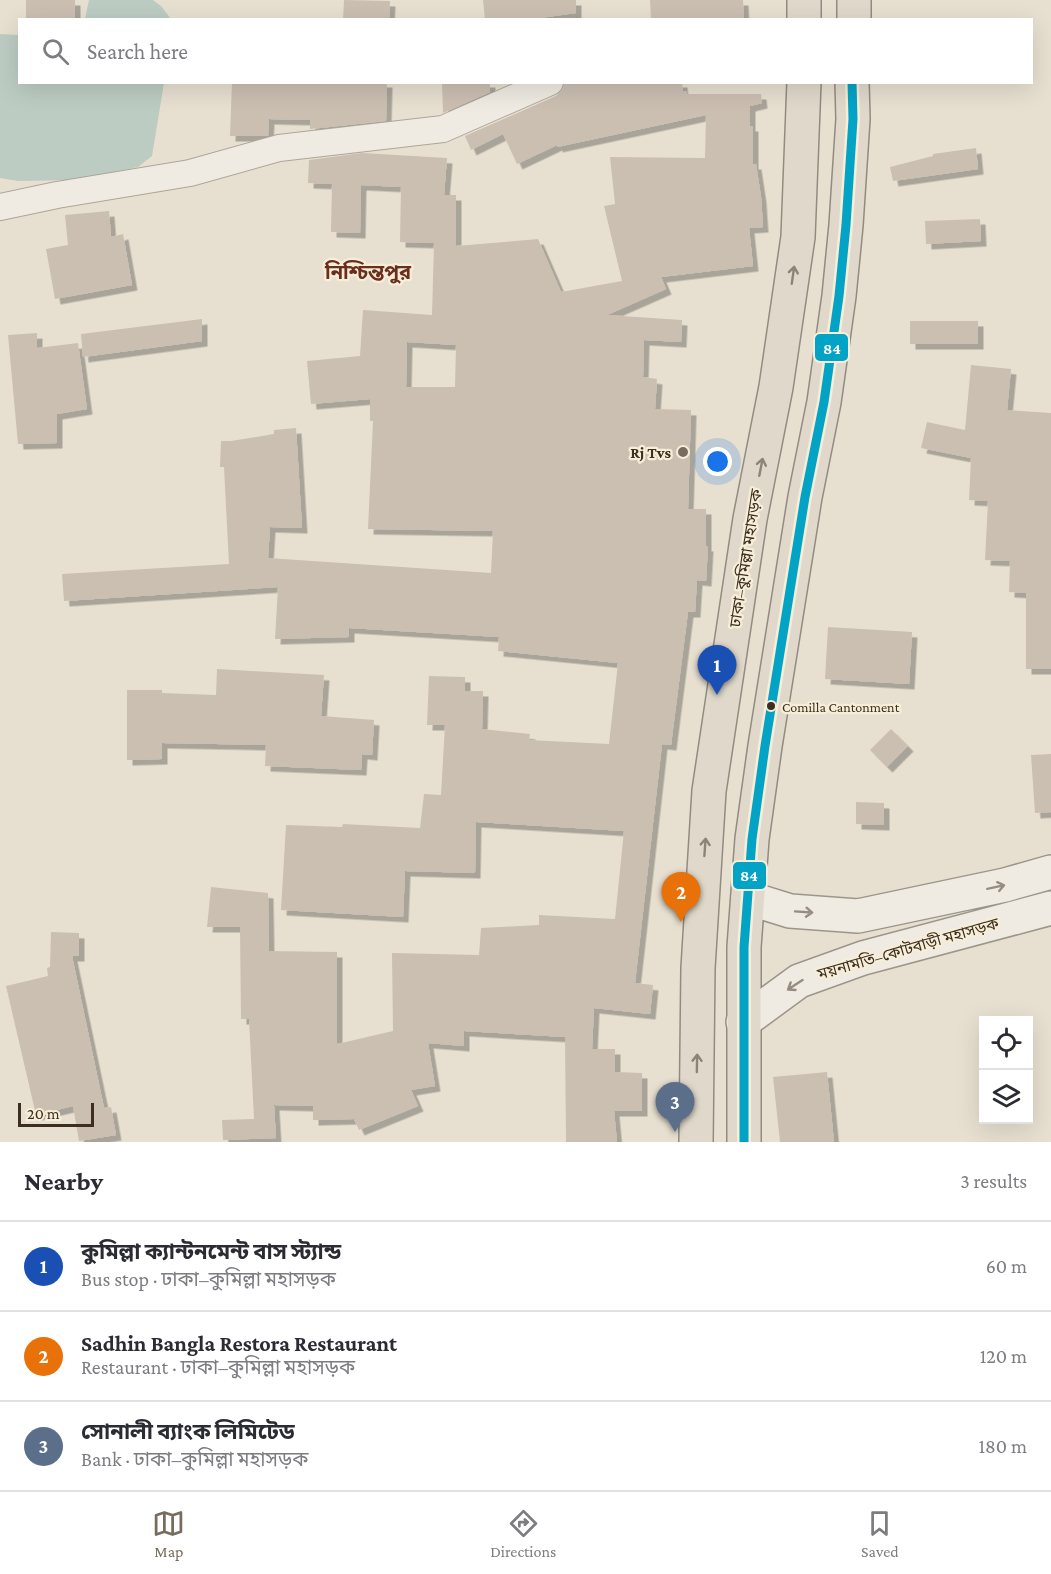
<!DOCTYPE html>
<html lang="en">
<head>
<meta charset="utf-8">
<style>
	:root { --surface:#fff; --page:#f7f7f7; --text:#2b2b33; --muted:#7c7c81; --line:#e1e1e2; --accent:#786c5e }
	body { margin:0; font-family:"Crimson Pro","Noto Sans Bengali",serif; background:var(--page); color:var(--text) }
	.controls { position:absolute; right:18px; bottom:18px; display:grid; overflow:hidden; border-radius:0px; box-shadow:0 6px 24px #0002 }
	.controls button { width:54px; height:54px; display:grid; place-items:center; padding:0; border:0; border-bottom:2px solid var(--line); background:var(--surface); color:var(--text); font:30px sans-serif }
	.scale { position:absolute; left:18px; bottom:15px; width:76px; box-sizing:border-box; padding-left:6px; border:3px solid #3d2e20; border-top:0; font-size:16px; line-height:21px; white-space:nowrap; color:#3d2e20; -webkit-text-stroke:4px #f7eed8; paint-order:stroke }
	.you { position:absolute; left:718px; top:462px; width:21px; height:21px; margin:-15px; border:4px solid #fff; border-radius:50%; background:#1a73e8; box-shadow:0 0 0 9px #1a73e833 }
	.badge { display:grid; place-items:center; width:39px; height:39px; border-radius:50%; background:var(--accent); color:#fff; font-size:20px; font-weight:700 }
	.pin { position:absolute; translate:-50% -50px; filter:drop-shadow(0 2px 3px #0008) }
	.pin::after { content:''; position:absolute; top:32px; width:21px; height:18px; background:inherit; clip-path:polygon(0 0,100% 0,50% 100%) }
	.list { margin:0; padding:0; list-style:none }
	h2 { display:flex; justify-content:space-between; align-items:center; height:78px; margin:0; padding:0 24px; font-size:26px }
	h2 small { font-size:20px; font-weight:400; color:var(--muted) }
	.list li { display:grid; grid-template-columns:39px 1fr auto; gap:18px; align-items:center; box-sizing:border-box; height:90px; padding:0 24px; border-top:2px solid var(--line) }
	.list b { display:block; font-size:22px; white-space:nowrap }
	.list p { margin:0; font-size:20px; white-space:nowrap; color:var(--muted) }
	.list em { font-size:20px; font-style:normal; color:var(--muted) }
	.icon { flex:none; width:33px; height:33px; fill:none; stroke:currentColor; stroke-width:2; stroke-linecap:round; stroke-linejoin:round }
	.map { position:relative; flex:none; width:1051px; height:1142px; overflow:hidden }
	.search { position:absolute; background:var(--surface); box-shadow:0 6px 24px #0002; left:18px; right:18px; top:18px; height:66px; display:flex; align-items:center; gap:15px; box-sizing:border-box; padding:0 21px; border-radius:0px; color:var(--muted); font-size:22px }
	.sheet { height:348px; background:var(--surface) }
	nav { display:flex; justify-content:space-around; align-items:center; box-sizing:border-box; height:84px; border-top:2px solid var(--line); background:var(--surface); font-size:16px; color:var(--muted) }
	nav a { display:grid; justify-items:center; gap:3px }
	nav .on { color:var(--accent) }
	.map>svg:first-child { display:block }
	.water { fill:#bcccc2 }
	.building { fill:#cbbfb2; fill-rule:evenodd; filter:url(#shadow) }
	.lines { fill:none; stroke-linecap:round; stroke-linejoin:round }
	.minor-casing { stroke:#ada599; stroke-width:28 }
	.secondary-casing { stroke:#9c958a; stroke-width:36 }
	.trunk-casing { stroke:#928b80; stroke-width:36 }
	.minor { stroke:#efebe3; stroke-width:26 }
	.secondary { stroke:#efebe3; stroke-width:33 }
	.trunk { stroke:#e0d9cb; stroke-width:33 }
	.bus-1-casing { stroke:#f7eed8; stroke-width:14 }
	.bus-1 { stroke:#03a3c5; stroke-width:9 }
	.oneway { stroke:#8e8476 }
	.oneway2 { stroke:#968c82 }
	.poi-dot { fill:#786c5e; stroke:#f7eed8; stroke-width:2 }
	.bus-dot { fill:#3d2e20; stroke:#f7eed8; stroke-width:2 }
	.labels { text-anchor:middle; stroke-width:4.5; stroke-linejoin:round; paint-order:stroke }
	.bus-label { font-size:14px; fill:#3d2e20; stroke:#f7eed8; text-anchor:start }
	.poi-label { font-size:16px; font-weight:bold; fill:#3d2e20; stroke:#f7eed8; text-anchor:end }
	.street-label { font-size:16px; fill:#3d2e20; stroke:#f7eed8 }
	.quarter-label { font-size:20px; font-weight:bold; fill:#6b2e1e; stroke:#f7eed8 }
	.line-badge { stroke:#f7eed8; stroke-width:2 }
	.badge-label { font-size:16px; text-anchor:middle; font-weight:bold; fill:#fff }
</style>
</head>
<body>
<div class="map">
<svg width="1051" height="1142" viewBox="0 0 1051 1142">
	<defs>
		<filter id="shadow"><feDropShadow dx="5.5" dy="5.5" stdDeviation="0" flood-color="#0004"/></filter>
	</defs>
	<rect width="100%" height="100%" fill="#e7e0d1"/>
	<path class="water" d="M 89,0 L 153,0 L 161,6 L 171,19 L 85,19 Z
		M 0,34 L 19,35 L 20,82 L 164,83 L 152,156 L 138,167 L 77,180 L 18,181 L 0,178 Z"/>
	<path class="building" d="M 26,0 L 75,0 L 75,20 L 26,20 Z
		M 344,0 L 390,1 L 389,20 L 343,20 Z
		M 483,0 L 576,0 L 576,13 L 525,20 L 485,20 Z
		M 650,0 L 743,0 L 744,20 L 651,20 Z
		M 232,82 L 387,82 L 386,121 L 310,129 L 310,120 L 269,119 L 268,136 L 230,136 Z
		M 442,82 L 490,82 L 490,92 L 443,113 Z
		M 565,82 L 682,82 L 683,92 L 686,91 L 687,94 L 761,94 L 762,103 L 750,106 L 750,126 L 753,126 L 753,164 L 756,164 L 761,197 L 763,227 L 749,228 L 753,266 L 661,277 L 666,289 L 607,315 L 682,320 L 681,342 L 644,340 L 643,377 L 657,379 L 655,409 L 691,410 L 688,509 L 706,509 L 706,546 L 708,546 L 706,581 L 697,580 L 695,612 L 688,612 L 671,745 L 662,744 L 635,983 L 653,985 L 650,1014 L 594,1008 L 592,1049 L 615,1049 L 615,1072 L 642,1073 L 642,1111 L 614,1111 L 617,1142 L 566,1142 L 565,1037 L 464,1031 L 464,1046 L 428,1043 L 435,1086 L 411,1090 L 418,1106 L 359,1130 L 354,1119 L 313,1120 L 313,1106 L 274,1105 L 276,1138 L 223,1140 L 222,1120 L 254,1119 L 249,1019 L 241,1019 L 240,927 L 207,927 L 211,887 L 268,893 L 269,951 L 337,952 L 337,1044 L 393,1031 L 392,953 L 479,955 L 481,928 L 539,925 L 539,915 L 615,919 L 624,831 L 476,822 L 475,873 L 405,871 L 403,917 L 281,910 L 286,825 L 342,827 L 343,824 L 420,828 L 424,794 L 441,795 L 445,725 L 427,725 L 429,676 L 465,677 L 465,691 L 483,691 L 482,729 L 530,734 L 529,740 L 609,744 L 618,663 L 498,651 L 499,637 L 349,628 L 349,637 L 275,639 L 278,587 L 64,601 L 62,574 L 229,564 L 224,467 L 220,467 L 221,441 L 231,441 L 274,434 L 274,430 L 296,428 L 302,528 L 270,527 L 268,558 L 491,573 L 493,531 L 368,529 L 373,421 L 370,421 L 370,399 L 311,404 L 307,361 L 360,356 L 363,310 L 432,315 L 434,243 L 400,242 L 401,187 L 361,185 L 360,233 L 331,232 L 332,184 L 308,183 L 309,160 L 362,153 L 447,158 L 444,195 L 456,195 L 456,246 L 538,239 L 561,292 L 622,281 L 604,206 L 615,204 L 610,157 L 705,158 L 706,115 L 557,147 L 557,145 L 517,164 L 503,134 L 471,150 L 465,136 L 556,96 L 562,90 ZM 407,342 L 456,345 L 455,387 L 406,387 Z
		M 976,148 L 978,169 L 893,181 L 890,167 L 933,156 L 933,154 Z
		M 109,211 L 111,237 L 123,234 L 132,285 L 55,299 L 46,249 L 68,245 L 65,215 Z
		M 980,219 L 981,241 L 926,244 L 925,221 Z
		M 202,319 L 202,341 L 83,357 L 81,334 Z
		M 910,321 L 978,321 L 978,344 L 910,344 Z
		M 37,333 L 37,348 L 78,343 L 87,409 L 57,414 L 57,443 L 18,444 L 8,335 Z
		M 971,365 L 1011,369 L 1007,410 L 1051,413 L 1051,669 L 1026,669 L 1026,593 L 1009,592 L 1010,561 L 985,560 L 988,501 L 969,500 L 971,458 L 921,448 L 927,422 L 965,430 Z
		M 828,627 L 912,632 L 909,684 L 825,679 Z
		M 217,669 L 324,675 L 321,716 L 374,720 L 372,755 L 362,754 L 361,770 L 265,766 L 266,745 L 162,743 L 162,759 L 127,760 L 127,690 L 162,690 L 162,693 L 216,695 Z
		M 891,729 L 908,746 L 887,767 L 870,750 Z
		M 1051,754 L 1051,812 L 1035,813 L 1031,755 Z
		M 856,802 L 884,803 L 884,825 L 856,824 Z
		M 51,932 L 79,933 L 79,956 L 72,956 L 104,1108 L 111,1107 L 116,1135 L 79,1141 L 73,1106 L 36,1115 L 6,986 L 48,976 L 47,968 L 50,967 Z
		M 827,1072 L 834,1142 L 780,1142 L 773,1077 Z"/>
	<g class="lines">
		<defs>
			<path id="minor" d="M 0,207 L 57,195 L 190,173 L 279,148 L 443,129 L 550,82"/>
			<path id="secondary" d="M 748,898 L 790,911 L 858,916 L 1005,885 L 1051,872
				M 743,1022 L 799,981 L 863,958 L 1051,908"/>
			<path id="trunk" d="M 804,0 L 804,20
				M 854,20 L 854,0
				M 696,1142 L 698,968 L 709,791 L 750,519 L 776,387 L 798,237 L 804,82
				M 744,1142 L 744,947 L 752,839 L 765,746 L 805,497 L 824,402 L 839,296 L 846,225 L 853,119 L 852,82"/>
		</defs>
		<use href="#minor" class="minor-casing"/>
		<use href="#secondary" class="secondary-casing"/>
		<use href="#trunk" class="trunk-casing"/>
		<use href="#minor" class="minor"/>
		<use href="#secondary" class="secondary"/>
		<use href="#trunk" class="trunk"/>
		<defs>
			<path id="bus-1" d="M 744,1142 L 744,947 L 752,839 L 765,746 L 805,497 L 824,402 L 839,296 L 846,225 L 853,119 L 852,82"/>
		</defs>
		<use href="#bus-1" class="bus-1-casing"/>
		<use href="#bus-1" class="bus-1"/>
	</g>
	<defs><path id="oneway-shaft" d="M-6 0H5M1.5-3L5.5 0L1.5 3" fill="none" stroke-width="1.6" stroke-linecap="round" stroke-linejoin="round" transform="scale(1.5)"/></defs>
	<g class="oneway">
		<use href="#oneway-shaft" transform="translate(793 275) rotate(-82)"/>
		<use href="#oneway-shaft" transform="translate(761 467) rotate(-79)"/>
		<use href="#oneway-shaft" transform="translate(705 847) rotate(-86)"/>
		<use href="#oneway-shaft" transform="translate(697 1063) rotate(-89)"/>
	</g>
	<g class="oneway2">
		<use href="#oneway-shaft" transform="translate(996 887) rotate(-12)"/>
		<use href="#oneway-shaft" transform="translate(804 912) rotate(4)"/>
		<use href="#oneway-shaft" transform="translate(795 985) rotate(147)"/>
	</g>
	<circle class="poi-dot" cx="683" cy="452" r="6"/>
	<circle class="bus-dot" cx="771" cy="706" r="5"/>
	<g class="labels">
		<g class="bus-label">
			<text x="782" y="712">Comilla Cantonment</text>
		</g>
		<g class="poi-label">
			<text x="671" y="458">Rj Tvs</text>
		</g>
		<g class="street-label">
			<text transform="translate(745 558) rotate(-81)" y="6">ঢাকা–কুমিল্লা মহাসড়ক</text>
			<text transform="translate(908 948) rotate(-16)" y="6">ময়নামতি–কোটবাড়ী মহাসড়ক</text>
		</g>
		<g class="quarter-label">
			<text x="368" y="279">নিশ্চিন্তপুর</text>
		</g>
	</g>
	<g class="line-badge">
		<rect x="814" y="333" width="35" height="29" rx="6" fill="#03a3c5"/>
		<rect x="732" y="861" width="35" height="29" rx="6" fill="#03a3c5"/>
	</g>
	<g class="badge-label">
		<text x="832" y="354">84</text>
		<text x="749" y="881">84</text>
	</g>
</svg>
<div class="controls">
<button><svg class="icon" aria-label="locate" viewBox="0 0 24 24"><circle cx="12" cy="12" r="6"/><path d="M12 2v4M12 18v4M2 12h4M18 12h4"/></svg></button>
<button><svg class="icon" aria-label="layers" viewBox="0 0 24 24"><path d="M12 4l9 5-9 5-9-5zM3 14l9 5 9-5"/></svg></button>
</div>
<div class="scale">20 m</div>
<div class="you"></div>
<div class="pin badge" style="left:717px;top:695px;background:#1a4fb4">1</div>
<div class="pin badge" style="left:681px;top:922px;background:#e8710a">2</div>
<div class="pin badge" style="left:675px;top:1132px;background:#5c6f8a">3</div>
<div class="search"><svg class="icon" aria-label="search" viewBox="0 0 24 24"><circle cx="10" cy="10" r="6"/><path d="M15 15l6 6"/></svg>Search here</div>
</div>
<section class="sheet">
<h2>Nearby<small>3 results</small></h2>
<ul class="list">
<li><span class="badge" style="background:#1a4fb4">1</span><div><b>কুমিল্লা ক্যান্টনমেন্ট বাস স্ট্যান্ড</b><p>Bus stop · ঢাকা–কুমিল্লা মহাসড়ক</p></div><em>60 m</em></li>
<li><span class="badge" style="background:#e8710a">2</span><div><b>Sadhin Bangla Restora Restaurant</b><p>Restaurant · ঢাকা–কুমিল্লা মহাসড়ক</p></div><em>120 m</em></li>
<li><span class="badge" style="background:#5c6f8a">3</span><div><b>সোনালী ব্যাংক লিমিটেড</b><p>Bank · ঢাকা–কুমিল্লা মহাসড়ক</p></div><em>180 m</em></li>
</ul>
</section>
<nav>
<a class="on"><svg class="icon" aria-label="map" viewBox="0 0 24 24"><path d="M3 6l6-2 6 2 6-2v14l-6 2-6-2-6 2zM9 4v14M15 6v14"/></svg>Map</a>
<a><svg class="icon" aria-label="directions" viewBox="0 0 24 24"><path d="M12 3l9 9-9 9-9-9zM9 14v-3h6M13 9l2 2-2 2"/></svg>Directions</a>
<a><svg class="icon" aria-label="saved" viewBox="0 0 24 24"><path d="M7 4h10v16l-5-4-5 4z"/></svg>Saved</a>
</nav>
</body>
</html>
